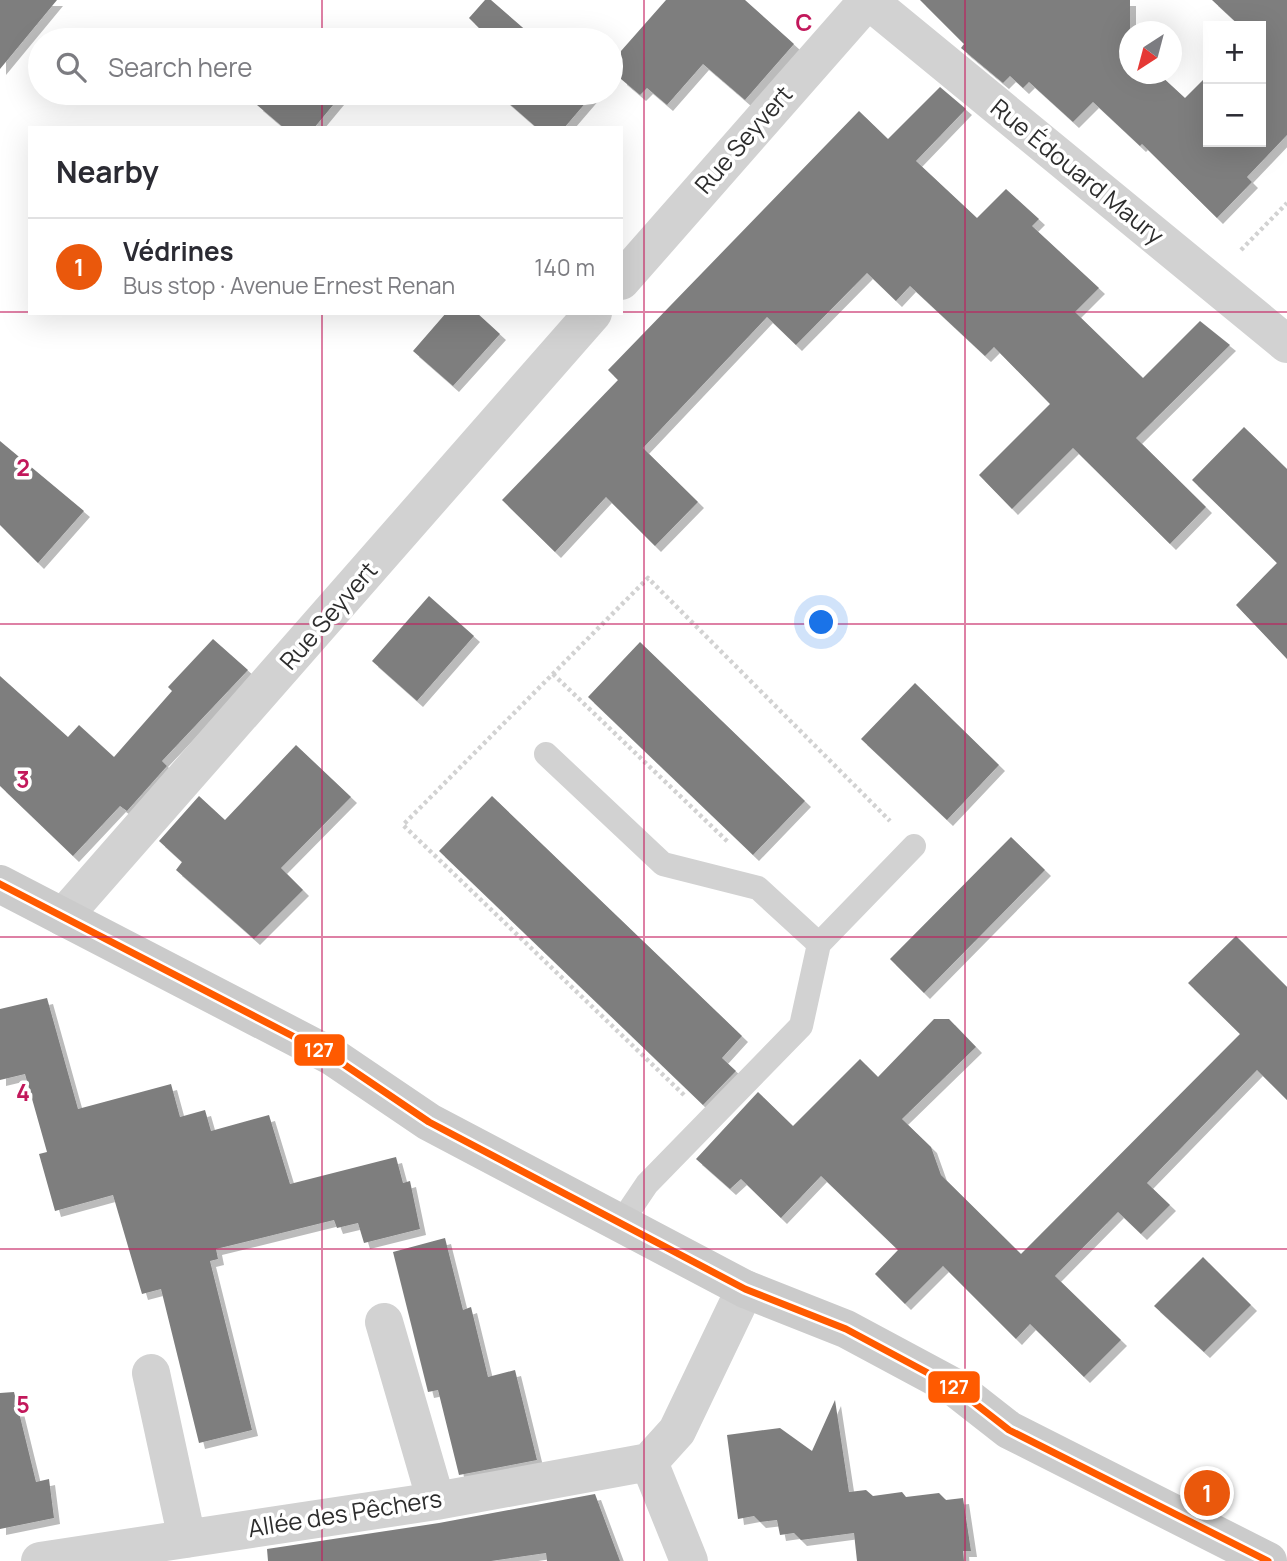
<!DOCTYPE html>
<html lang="en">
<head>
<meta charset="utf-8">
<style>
	:root { --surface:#fff; --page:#f7f7f7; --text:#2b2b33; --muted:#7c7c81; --line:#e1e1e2; --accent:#ea580c }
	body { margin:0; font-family:Manrope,sans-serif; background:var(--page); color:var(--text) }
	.controls { position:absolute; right:21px; top:21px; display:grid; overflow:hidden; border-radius:0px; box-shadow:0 7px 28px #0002 }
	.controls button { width:63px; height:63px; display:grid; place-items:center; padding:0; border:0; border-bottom:2px solid var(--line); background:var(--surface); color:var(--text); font:35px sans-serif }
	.compass { position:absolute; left:1119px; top:21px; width:63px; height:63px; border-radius:50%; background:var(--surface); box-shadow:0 7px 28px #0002; rotate:216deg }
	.you { position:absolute; left:822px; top:623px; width:24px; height:24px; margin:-18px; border:5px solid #fff; border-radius:50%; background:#1a73e8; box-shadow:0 0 0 10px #1a73e833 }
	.badge { display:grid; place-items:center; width:46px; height:46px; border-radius:50%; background:var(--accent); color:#fff; font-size:23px; font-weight:700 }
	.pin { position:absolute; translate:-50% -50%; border:4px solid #fff; box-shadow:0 2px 7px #0006 }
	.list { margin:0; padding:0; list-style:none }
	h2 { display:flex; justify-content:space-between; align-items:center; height:91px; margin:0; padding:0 28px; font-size:30px }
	h2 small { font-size:23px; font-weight:400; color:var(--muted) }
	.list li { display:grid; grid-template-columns:46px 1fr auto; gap:21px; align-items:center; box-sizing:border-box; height:98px; padding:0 28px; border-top:2px solid var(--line) }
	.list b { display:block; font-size:26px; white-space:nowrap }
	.list p { margin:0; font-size:23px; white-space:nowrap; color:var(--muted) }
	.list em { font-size:23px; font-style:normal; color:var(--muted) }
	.icon { flex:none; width:38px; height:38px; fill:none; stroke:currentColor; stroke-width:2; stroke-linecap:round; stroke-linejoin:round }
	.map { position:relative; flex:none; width:1287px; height:1561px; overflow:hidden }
	.search { position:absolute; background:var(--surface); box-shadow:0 7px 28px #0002; left:28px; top:28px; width:595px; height:77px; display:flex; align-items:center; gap:18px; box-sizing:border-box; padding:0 24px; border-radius:38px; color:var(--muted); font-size:26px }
	.panel { position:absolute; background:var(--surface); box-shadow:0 7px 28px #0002; left:28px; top:126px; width:595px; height:189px; border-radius:0px }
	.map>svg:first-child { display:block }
	.building { fill:#7e7e7e; filter:url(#shadow) }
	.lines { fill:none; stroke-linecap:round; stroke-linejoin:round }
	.path { stroke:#d2d2d2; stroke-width:4.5; stroke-dasharray:3.5 3.5; stroke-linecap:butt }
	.lane { stroke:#d2d2d2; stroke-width:24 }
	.street { stroke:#d2d2d2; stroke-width:38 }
	.secondary { stroke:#cbcbcb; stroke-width:38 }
	.bus-1-casing { stroke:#fff; stroke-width:12 }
	.bus-1 { stroke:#ff5a00; stroke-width:7 }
	.grid { fill:none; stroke:#c2185b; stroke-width:2; stroke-opacity:0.55 }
	.labels { text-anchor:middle; stroke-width:7; stroke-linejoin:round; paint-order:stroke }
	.street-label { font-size:24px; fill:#2d2d2d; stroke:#fff }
	.grid-label { font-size:23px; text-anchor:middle; font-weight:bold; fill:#c2185b; stroke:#fff; stroke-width:7; stroke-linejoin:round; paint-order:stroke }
	.line-badge { stroke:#fff; stroke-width:2.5 }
	.badge-label { font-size:19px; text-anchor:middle; font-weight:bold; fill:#fff }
</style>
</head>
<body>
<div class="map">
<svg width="1287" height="1561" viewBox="0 0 1287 1561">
	<defs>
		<filter id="shadow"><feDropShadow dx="6" dy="6" stdDeviation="0" flood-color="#0004"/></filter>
	</defs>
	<rect width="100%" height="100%" fill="#fff"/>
	<path class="building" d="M 0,0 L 57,0 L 0,69 Z
		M 485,0 L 491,0 L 537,40 L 491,40 L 469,18 Z
		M 666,0 L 745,0 L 794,44 L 745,100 L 703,64 L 667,105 L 647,88 L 640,95 L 621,79 L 621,51 Z
		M 920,0 L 1130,0 L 1130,74 L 1159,74 L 1185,98 L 1208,75 L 1208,142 L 1261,142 L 1261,26 L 1240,26 L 1212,0 L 1287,0 L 1287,135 L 1247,177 L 1252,182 L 1217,218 L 1142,144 L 1140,146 L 1093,102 L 1073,122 L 1029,82 L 1023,88 L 1010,76 L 1003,83 L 961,48 L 964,44 Z
		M 940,87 L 966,109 L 916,161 L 977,218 L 1006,189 L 1039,219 L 1032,226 L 1099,288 L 1075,312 L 1143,378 L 1200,321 L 1230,345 L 1136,438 L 1206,507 L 1170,544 L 1073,448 L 1012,509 L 979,475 L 1050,404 L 994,347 L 985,356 L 910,286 L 896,301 L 867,273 L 796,345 L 767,317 L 643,448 L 698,502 L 655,546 L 606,497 L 555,552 L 502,500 L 618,380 L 608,370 L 859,111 L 888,139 Z
		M 267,93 L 343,93 L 314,128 L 284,128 L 257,105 Z
		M 497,93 L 594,93 L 564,128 L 537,128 Z
		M 446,313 L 477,313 L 500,334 L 453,386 L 413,351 Z
		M 1244,427 L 1287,469 L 1287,659 L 1236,605 L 1277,563 L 1192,480 Z
		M 0,441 L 84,511 L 38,563 L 0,525 Z
		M 429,596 L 474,636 L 417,701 L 372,661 Z
		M 213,639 L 248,670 L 162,761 L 167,766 L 127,811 L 120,806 L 73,856 L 0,786 L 0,676 L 68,737 L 79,725 L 114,757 L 172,691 L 168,687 Z
		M 640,642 L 805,801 L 753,855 L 588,697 Z
		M 915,683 L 999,765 L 947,820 L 861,739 Z
		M 296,745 L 351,797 L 281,868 L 303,890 L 254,939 L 176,870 L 182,862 L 159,841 L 199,796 L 225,820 Z
		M 492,796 L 742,1036 L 722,1058 L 736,1071 L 703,1105 L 439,851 Z
		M 1011,837 L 1045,870 L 924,993 L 890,959 Z
		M 1236,936 L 1287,987 L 1287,1100 L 1257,1070 L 1147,1183 L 1170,1205 L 1141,1234 L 1118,1212 L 1055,1276 L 1121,1340 L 1084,1377 L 1030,1324 L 1016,1339 L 943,1266 L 905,1304 L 875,1274 L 898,1250 L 821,1176 L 781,1218 L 741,1179 L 730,1189 L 696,1159 L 758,1092 L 793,1126 L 860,1059 L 878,1077 L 934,1019 L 949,1019 L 976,1047 L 902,1119 L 931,1147 L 941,1175 L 1021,1254 L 1240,1034 L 1188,983 Z
		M 47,998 L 78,1109 L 171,1084 L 180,1117 L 205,1110 L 211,1131 L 269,1115 L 290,1184 L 396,1157 L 403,1183 L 410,1181 L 420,1229 L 364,1243 L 358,1223 L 337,1228 L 334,1220 L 216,1249 L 218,1259 L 210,1261 L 252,1430 L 199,1443 L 161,1289 L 142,1294 L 113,1195 L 55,1211 L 39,1154 L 47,1152 L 25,1074 L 0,1080 L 0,1009 Z
		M 445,1238 L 463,1310 L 471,1307 L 488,1377 L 515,1370 L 537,1460 L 459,1475 L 438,1390 L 428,1392 L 393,1252 Z
		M 1203,1257 L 1251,1305 L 1204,1352 L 1154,1306 Z
		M 14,1392 L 36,1482 L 49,1479 L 54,1518 L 0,1529 L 0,1393 Z
		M 835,1400 L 849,1492 L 866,1490 L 873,1496 L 902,1492 L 906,1497 L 939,1493 L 946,1500 L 963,1498 L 971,1551 L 963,1551 L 964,1561 L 857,1561 L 854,1533 L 801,1540 L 794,1533 L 780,1535 L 777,1520 L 760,1522 L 754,1516 L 738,1519 L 727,1435 L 780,1428 L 812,1451 Z
		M 595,1494 L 620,1561 L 547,1561 L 546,1553 L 491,1561 L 268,1561 L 267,1549 L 439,1523 Z"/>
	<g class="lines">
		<path class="path" d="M 1241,250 L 1287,203
			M 553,674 L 728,842
			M 684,1095 L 403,825 L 648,578 L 890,821"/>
		<path class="lane" d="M 546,754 L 663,864 L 758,888 L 819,944 L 801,1026 L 647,1184 L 620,1224
			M 819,944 L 914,846"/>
		<path class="street" d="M 868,0 L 1287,344
			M 621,281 L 868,0
			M 63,917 L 593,313
			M 384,1322 L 436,1501
			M 151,1373 L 187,1539
			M 649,1462 L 677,1431 L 745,1289
			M 649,1462 L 689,1561
			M 40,1561 L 436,1501 L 649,1462"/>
		<path class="secondary" d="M 0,884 L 333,1057 L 429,1122 L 745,1289 L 846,1329 L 954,1387 L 1009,1430 L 1268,1561"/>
		<defs>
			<path id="bus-1" d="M 0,884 L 333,1057 L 429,1122 L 745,1289 L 846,1329 L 954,1387 L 1009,1430 L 1268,1561"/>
		</defs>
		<use href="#bus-1" class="bus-1-casing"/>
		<use href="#bus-1" class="bus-1"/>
	</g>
	<path class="grid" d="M 322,0 L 322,40M 644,0 L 644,1561M 965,0 L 965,1561M 322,93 L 322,128M 0,312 L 30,312M 621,312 L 1287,312M 322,313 L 322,1561M 0,624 L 1287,624M 0,937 L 1287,937M 0,1249 L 1287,1249"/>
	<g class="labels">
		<g class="street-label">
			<text transform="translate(744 140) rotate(-49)" y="8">Rue Seyvert</text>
			<text transform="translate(1077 172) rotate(39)" y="8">Rue Édouard Maury</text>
			<text transform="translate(329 616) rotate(-49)" y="8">Rue Seyvert</text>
			<text transform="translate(345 1514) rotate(-9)" y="8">Allée des Pêchers</text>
		</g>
	</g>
	<g class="grid-label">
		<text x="804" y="31">C</text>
		<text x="23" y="476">2</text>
		<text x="23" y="788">3</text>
		<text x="23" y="1101">4</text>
		<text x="23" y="1413">5</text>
	</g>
	<g class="line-badge">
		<rect x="293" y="1033" width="53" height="34" rx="7" fill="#ff5a00"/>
		<rect x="927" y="1370" width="54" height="34" rx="7" fill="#ff5a00"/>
	</g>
	<g class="badge-label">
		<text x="319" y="1057">127</text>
		<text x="954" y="1394">127</text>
	</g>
</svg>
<div class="controls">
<button>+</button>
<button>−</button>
</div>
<svg class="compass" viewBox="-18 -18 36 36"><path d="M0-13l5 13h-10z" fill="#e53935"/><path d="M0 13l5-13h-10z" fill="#7c7c81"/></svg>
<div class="you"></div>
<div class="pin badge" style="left:1207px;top:1493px">1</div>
<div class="search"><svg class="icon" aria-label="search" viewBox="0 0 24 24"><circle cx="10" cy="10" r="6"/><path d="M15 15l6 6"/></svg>Search here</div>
<section class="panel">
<h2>Nearby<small></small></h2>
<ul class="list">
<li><span class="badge">1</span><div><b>Védrines</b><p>Bus stop · Avenue Ernest Renan</p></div><em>140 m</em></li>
</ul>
</section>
</div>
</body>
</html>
